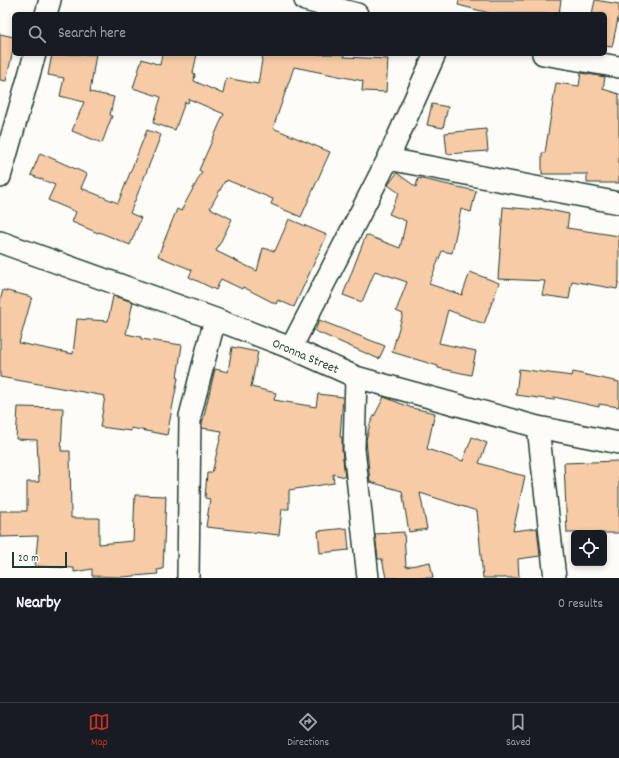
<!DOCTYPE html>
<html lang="en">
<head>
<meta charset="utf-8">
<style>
	:root { --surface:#171b24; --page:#242831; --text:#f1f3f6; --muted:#9ea1a6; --line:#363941; --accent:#c8321e }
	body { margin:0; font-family:Dekko,sans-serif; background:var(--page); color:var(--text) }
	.controls { position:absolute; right:12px; bottom:12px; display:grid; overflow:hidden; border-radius:6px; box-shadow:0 2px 6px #0003 }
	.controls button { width:36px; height:36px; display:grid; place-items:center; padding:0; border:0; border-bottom:1px solid var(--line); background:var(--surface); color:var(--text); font:20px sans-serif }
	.scale { position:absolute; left:12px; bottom:10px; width:55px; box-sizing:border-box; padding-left:4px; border:2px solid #1f3d34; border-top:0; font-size:11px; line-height:14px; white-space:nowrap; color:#1f3d34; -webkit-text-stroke:3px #fdfcf7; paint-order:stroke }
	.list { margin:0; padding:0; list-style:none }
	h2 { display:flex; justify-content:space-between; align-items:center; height:52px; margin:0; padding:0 16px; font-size:17px }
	h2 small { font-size:13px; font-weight:400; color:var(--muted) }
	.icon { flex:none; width:22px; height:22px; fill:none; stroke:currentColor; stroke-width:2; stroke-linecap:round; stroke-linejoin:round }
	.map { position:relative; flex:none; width:619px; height:578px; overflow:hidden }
	.search { position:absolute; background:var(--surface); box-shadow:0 2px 6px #0003; left:12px; right:12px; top:12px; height:44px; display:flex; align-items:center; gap:10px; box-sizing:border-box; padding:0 14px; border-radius:6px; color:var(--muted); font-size:15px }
	.sheet { height:124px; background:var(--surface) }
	nav { display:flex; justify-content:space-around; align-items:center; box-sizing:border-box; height:56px; border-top:1px solid var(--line); background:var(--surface); font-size:11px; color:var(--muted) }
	nav a { display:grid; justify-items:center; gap:2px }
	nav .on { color:var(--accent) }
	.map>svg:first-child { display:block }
	.building { fill:#f7cba6; stroke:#1f3d34 }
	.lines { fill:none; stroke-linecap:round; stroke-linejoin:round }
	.minor-casing { stroke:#1f3d34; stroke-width:24 }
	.minor { stroke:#fdfcf7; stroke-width:21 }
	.labels { text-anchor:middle; stroke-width:3; stroke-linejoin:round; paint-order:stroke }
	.street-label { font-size:13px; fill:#1f3d34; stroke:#fdfcf7 }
</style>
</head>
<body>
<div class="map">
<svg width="619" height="578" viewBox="0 0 619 578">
	<rect width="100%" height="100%" fill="#fdfcf7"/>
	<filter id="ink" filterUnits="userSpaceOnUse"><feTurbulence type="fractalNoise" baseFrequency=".025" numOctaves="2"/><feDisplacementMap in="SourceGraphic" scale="8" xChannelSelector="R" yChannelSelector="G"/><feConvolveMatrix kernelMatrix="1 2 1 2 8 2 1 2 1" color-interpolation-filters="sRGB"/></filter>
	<g filter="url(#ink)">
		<path class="building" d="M 459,0 L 561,0 L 559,14 L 493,14 L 458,5 Z
			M 595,0 L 619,4 L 619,14 L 612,47 L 605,46 L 605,14 L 592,14 Z
			M 0,34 L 14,37 L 14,46 L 6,81 L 0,80 Z
			M 52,54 L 96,54 L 90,92 L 114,97 L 110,115 L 112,116 L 102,143 L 72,131 L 84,102 L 60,96 L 64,78 L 48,75 Z
			M 162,54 L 197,54 L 193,73 L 195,74 L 194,81 L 223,94 L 226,78 L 258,84 L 263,54 L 344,54 L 344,57 L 388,59 L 386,92 L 362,91 L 363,81 L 294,67 L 273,128 L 330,152 L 301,217 L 271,204 L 273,199 L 227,180 L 226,182 L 225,181 L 210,208 L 232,219 L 216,251 L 257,271 L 263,248 L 275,251 L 289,219 L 327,235 L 294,307 L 278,300 L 276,304 L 243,287 L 242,289 L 221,279 L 216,290 L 189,277 L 192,270 L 158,256 L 177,209 L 181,211 L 202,172 L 199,170 L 224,114 L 189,99 L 188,103 L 185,102 L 175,130 L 153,123 L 161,97 L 133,88 L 142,59 L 160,65 Z
			M 581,73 L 605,77 L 603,89 L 619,94 L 619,183 L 587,183 L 587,174 L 542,174 L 542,153 L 545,153 L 556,83 L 579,86 Z
			M 432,104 L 448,107 L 443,128 L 427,125 Z
			M 486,129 L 488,151 L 447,154 L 445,133 Z
			M 147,130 L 161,135 L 130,213 L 141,218 L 130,245 L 99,232 L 98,233 L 72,222 L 76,212 L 48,200 L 55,185 L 31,175 L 40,153 L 87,174 L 81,188 L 118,203 Z
			M 397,173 L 416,187 L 418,178 L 476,191 L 471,212 L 461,209 L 452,253 L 442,251 L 429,284 L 462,295 L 470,272 L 499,283 L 484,324 L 448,310 L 439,343 L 476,351 L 471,375 L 438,368 L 438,366 L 392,352 L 403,314 L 396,311 L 407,282 L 375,271 L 362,302 L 343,295 L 366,235 L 400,248 L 406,221 L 389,214 L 399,193 L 388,185 Z
			M 503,207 L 539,210 L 539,208 L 569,214 L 567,228 L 619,236 L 619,279 L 617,289 L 572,281 L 569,299 L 542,295 L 545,281 L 498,279 Z
			M 3,290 L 32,297 L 19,343 L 73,354 L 77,319 L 108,321 L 113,296 L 133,302 L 126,334 L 141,337 L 141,339 L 182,345 L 177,378 L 178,378 L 167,435 L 131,428 L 131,431 L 100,427 L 105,396 L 0,377 L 0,301 Z
			M 319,320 L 385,346 L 379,359 L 315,331 Z
			M 232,347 L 258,352 L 251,387 L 276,393 L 274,400 L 316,407 L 318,394 L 343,397 L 340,437 L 342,437 L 342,450 L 345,477 L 333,474 L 334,483 L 289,490 L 289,509 L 282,509 L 279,535 L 206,527 L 210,499 L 205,498 L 207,473 L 212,473 L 222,431 L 202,428 L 202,424 L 215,369 L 228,372 Z
			M 519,369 L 572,376 L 573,372 L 619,382 L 619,407 L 599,404 L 599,407 L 554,397 L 554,400 L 516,395 Z
			M 384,397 L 412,408 L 435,413 L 427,449 L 463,461 L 472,437 L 487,443 L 479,463 L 508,472 L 525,476 L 513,531 L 537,528 L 540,556 L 518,559 L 519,578 L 483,578 L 477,511 L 420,493 L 427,529 L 409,532 L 402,491 L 370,482 L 366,440 L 370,424 Z
			M 18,407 L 63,408 L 61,451 L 70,451 L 71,518 L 99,518 L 99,544 L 133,541 L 135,495 L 166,496 L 163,569 L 157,570 L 158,574 L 122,577 L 92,576 L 92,569 L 74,572 L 74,568 L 35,566 L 38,536 L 0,537 L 0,511 L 27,511 L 27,482 L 39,482 L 37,440 L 16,439 Z
			M 619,461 L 619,533 L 567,533 L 564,463 Z
			M 347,528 L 349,550 L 320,553 L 318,531 Z
			M 404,532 L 406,567 L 430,562 L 433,578 L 386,578 L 382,559 L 378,559 L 375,534 Z"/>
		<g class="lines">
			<defs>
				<path id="minor" d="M 305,0 L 357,14
					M 46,14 L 50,0
					M 543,54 L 619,67
					M 388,159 L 619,203
					M 0,177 L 35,54
					M 0,242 L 215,319 L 291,348 L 356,377 L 538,427 L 619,443
					M 291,348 L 388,159 L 435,54
					M 356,377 L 354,449 L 368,578
					M 538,427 L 555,578
					M 188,578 L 190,416 L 215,319"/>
			</defs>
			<use href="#minor" class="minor-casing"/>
			<use href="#minor" class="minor"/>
		</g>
	</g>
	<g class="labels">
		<g class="street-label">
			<text transform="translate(306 355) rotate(23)" y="5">Oronna Street</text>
		</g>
	</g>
</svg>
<div class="controls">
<button><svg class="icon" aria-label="locate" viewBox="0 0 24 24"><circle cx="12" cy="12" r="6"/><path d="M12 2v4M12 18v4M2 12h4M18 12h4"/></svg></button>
</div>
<div class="scale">20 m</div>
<div class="search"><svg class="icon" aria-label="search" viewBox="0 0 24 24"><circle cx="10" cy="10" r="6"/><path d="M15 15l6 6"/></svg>Search here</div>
</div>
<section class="sheet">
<h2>Nearby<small>0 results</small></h2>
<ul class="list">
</ul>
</section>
<nav>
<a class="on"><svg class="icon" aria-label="map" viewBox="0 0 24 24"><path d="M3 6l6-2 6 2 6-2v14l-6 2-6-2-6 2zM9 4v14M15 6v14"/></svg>Map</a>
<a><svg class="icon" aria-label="directions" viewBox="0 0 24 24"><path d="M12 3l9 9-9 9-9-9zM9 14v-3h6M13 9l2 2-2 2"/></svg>Directions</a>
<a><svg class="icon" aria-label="saved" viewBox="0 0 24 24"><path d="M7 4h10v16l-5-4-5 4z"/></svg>Saved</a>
</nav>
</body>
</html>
